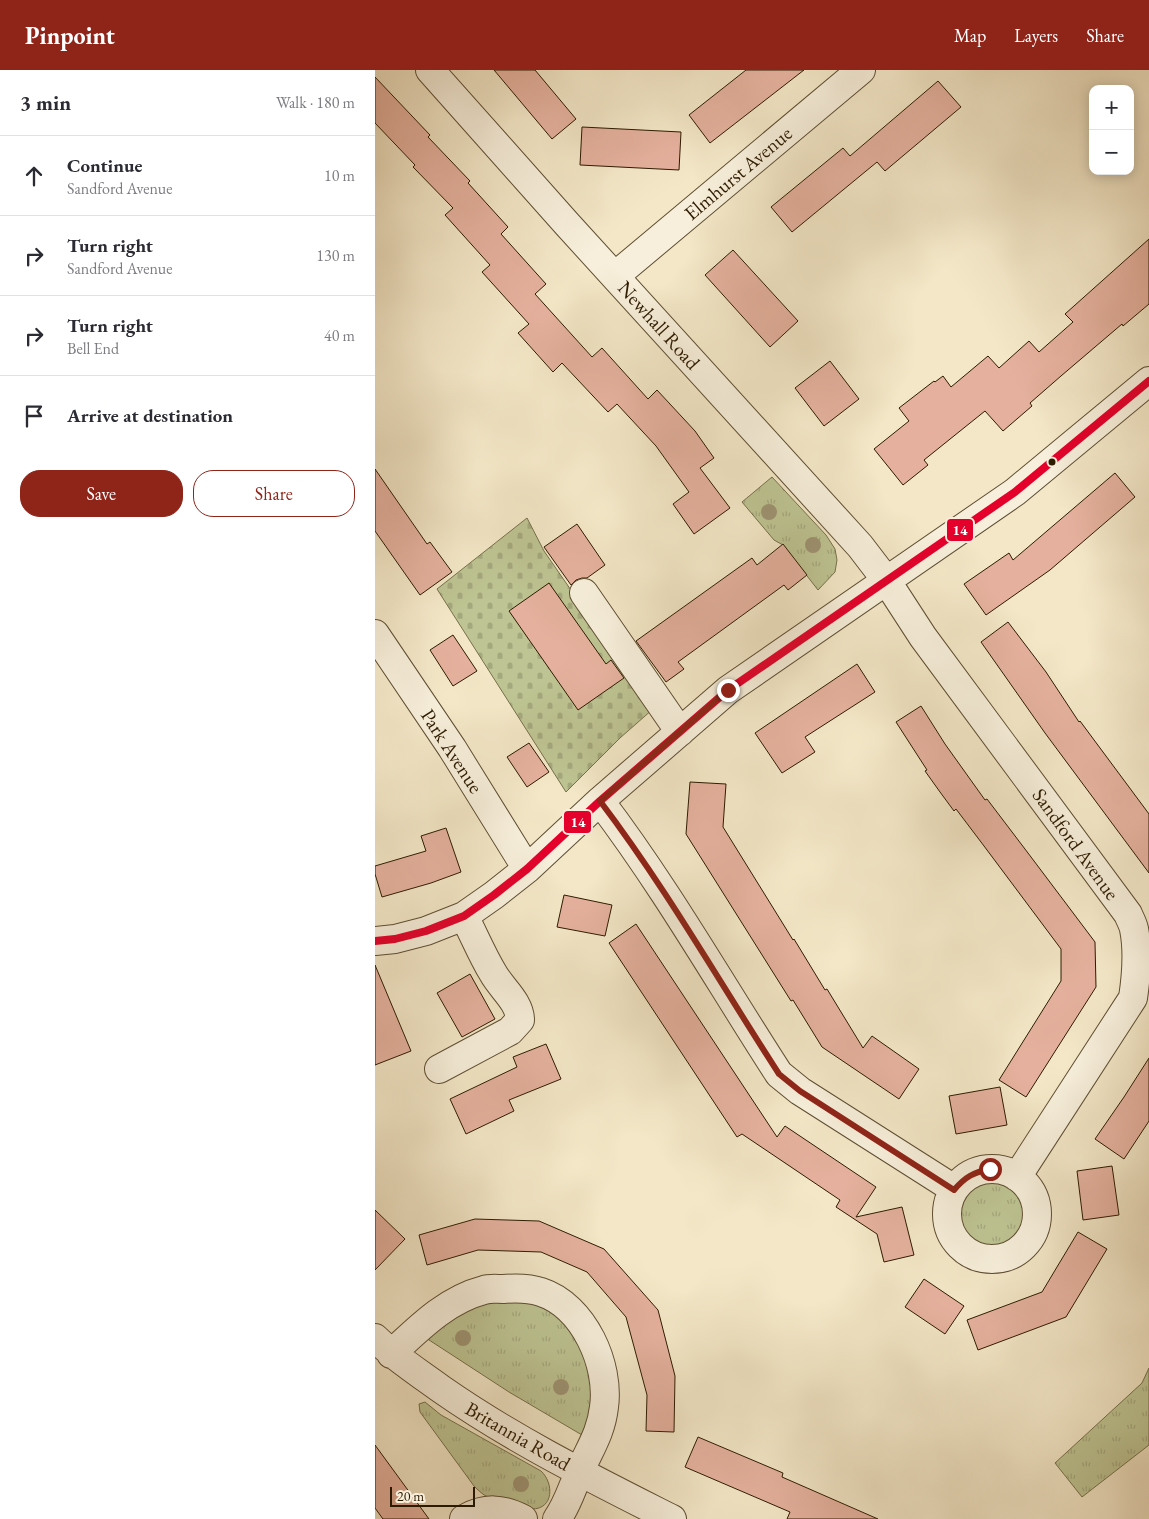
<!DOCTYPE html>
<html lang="en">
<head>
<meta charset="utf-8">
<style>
	:root { --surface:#fff; --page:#f2f2f3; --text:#2b2b33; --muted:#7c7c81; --line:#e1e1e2; --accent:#8f2418 }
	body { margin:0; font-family:"EB Garamond",serif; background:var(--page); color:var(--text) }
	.controls { position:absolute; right:15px; top:15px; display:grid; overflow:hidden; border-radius:10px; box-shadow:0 2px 12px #0003 }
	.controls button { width:45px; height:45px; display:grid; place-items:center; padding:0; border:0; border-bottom:1px solid var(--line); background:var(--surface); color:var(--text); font:25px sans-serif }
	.scale { position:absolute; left:15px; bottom:12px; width:85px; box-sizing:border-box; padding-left:5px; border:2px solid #2d1b00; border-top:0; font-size:14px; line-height:18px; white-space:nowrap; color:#2d1b00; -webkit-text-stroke:4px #f7efdb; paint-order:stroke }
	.stop { position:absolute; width:15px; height:15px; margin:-11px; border:4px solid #8f2418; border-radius:50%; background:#fff }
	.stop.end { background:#8f2418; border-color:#fff; box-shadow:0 1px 5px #0008 }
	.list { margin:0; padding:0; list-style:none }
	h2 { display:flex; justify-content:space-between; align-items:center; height:65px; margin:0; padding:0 20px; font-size:21px }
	h2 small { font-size:16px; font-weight:400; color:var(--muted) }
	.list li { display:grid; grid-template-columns:32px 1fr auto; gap:15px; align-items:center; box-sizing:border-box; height:80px; padding:0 20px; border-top:1px solid var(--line) }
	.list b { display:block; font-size:19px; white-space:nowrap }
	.list p { margin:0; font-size:16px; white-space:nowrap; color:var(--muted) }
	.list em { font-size:16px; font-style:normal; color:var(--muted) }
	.actions { display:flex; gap:10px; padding:15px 20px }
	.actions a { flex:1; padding:11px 0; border:1px solid var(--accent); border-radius:20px; text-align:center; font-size:18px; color:var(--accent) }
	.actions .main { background:var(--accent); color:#fff }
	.icon { flex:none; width:28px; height:28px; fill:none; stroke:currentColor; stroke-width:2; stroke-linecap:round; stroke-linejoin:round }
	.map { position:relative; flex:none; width:774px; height:1449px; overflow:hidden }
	header { display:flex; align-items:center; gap:30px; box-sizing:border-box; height:70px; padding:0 25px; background:var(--accent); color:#fff }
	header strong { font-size:24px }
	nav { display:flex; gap:28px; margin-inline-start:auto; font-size:18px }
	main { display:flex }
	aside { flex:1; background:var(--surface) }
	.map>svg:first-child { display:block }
	.grass { fill:url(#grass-tufts); stroke:#76704a }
	.cemetery { fill:url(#cemetery-stones); stroke:#76704a }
	.building { fill:#e5b19e; stroke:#2d1b00 }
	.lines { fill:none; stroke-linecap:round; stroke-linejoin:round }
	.minor-casing { stroke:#5e4e32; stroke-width:30 }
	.minor { stroke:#f7efdb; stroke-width:28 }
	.bus-1-casing { stroke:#f7efdb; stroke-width:11 }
	.bus-1 { stroke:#e4002b; stroke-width:8 }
	.tree { fill:#9e9372 }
	.route { stroke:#8f2418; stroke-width:6 }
	.bus-dot { fill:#2d1b00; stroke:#f7efdb; stroke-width:2 }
	.labels { text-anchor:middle; stroke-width:4.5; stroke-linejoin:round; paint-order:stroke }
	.street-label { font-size:20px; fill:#2d1b00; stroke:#f7efdb }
	.line-badge { stroke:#f7efdb; stroke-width:2 }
	.badge-label { font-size:14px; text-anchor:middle; font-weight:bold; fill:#fff }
</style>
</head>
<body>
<header>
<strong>Pinpoint</strong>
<nav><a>Map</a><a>Layers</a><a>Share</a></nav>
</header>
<main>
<aside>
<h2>3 min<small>Walk · 180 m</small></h2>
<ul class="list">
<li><svg class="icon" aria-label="ahead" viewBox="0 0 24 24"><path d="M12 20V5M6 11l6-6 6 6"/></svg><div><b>Continue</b><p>Sandford Avenue</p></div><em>10 m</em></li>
<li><svg class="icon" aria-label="right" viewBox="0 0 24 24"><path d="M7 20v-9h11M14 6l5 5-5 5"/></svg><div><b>Turn right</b><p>Sandford Avenue</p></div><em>130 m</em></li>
<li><svg class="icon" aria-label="right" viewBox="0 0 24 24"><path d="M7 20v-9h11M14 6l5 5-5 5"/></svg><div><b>Turn right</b><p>Bell End</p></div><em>40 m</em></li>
<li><svg class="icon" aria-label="arrive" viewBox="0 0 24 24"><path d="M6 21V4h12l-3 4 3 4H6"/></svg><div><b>Arrive at destination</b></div></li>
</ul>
<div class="actions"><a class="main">Save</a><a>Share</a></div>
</aside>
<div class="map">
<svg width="774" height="1449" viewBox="0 0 774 1449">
	<defs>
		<pattern id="grass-tufts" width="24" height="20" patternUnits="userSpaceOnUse" patternTransform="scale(1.25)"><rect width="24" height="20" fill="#bec493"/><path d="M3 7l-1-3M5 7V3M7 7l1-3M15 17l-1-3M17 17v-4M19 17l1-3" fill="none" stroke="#a4a87d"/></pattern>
		<pattern id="cemetery-stones" width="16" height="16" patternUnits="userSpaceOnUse" patternTransform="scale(1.25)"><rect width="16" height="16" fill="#bec493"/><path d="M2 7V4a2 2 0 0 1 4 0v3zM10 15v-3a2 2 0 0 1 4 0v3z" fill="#a4a87d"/></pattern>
	</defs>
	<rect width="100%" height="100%" fill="#f3e7c7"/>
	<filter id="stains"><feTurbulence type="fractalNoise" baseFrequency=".004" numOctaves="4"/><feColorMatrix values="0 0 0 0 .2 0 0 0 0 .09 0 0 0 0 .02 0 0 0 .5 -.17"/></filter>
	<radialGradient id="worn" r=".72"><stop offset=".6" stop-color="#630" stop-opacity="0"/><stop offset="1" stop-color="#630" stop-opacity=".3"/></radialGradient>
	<path class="grass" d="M 397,407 L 451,465 L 460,479 L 462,490 L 460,502 L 443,520 L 408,475 L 399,470 L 367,432 Z
		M583 1144a34 34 0 1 1 68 0a34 34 0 1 1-68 0Z
		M 141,1226 L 192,1249 L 216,1297 L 217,1343 L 207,1365 L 134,1322 L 51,1268 L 82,1240 Z
		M 774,1298 L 774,1375 L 707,1427 L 680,1393 L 767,1313 Z
		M 50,1332 L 66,1345 L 166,1401 C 179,1413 179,1439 157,1439 C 148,1439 136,1432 127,1430 C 122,1428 116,1428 111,1426 C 107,1424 103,1420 99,1416 L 45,1342 L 44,1334 Z"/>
	<path class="cemetery" d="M 152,448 L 169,481 L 278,639 L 245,668 L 191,722 L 62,519 Z"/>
	<path class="building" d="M 119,0 L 160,0 L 201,49 L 177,69 Z
		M 371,0 L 429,0 L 335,73 L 314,45 Z
		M 0,7 L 55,65 L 53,67 L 95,111 L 93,113 L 133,157 L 126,164 L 171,214 L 160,224 L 217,287 L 227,278 L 273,329 L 282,320 L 320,361 L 339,388 L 325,398 L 355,438 L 319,464 L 298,434 L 314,422 L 281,376 L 242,334 L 233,342 L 187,293 L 178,302 L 143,263 L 154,254 L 107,202 L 115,195 L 70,145 L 78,138 L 38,97 L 40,95 L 0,53 Z
		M 563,11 L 586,37 L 510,101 L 502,92 L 417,162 L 396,137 L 468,78 L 475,86 Z
		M 207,57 L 306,62 L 304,100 L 205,95 Z
		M 774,169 L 774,234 L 748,256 L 747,254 L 686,306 L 655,333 L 657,336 L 628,361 L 610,341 L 549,390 L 553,395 L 528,415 L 499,379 L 534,351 L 524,338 L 559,311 L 560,312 L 568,306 L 576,317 L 613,286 L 624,298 L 654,271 L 664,282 L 698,252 L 690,244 Z
		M 358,180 L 423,251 L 395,277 L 330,205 Z
		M 455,291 L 484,329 L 449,356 L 420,318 Z
		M 0,399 L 52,474 L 55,472 L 77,502 L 45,525 L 0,461 Z
		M 740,403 L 760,427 L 675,500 L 611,545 L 589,514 L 634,483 L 638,490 Z
		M 202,454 L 230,495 L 212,508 L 207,508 L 201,510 L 196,515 L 169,477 Z
		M 408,474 L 432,505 L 413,520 L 409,515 L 303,592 L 309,599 L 291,612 L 261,571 L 377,488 L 382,495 Z
		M 174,513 L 231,594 L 236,590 L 249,608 L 203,640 L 134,541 Z
		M 633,552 L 671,602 L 704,652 L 705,651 L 774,744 L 774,803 L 670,663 L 606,572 Z
		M 78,565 L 102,601 L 78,616 L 55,580 Z
		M 482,594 L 500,622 L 430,667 L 440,682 L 407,703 L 380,663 Z
		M 546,636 L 570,674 L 610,730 L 612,729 L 653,783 L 720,872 L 721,917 L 651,1027 L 624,1010 L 686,911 L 686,879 L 609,776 L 581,739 L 579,741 L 565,722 L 550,701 L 552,700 L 521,652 Z
		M 154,673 L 174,702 L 152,717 L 132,687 Z
		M 315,712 L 351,714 L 348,757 L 418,870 L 419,869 L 450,920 L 452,919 L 488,978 L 497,966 L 544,999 L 524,1029 L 447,977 L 418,930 L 416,931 L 311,764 Z
		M 71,758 L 86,802 L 56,813 L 7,827 L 0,804 L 0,796 L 51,781 L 46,766 Z
		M 189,825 L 237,835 L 230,866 L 182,857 Z
		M 261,854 L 402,1067 L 410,1056 L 501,1117 L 481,1147 L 527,1137 L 539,1185 L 509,1192 L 502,1164 L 461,1137 L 465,1130 L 367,1064 L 362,1067 L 234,873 Z
		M 0,895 L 36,981 L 0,995 Z
		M 95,904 L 120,949 L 87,967 L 62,923 Z
		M 171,974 L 186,1009 L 134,1030 L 139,1041 L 91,1064 L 75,1029 L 142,997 L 138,987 Z
		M 774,988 L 774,1051 L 749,1089 L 720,1069 L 749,1027 Z
		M 625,1017 L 632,1055 L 581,1064 L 574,1026 Z
		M 737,1096 L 744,1145 L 708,1150 L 702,1101 Z
		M 0,1140 L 30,1169 L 0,1200 Z
		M 100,1149 L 164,1151 L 229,1179 L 283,1240 L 300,1306 L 299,1362 L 271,1361 L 272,1325 L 251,1247 L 212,1202 L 166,1182 L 103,1180 L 52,1195 L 44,1165 Z
		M 703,1162 L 732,1179 L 691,1247 L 603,1280 L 592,1250 L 667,1222 Z
		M 549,1209 L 589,1236 L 570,1264 L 530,1237 Z
		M 323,1367 L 408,1403 L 407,1407 L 503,1449 L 412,1449 L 415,1442 L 310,1397 Z
		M 0,1375 L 54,1449 L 8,1449 L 0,1438 Z"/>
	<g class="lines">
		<defs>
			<path id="minor" d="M 55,0 L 192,154 L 485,476 L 511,510 L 548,567 L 753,844 C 755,849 758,854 759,859 C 763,879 761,908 758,928 L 642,1107
				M 240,206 L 486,0
				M 209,523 L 305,662
				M 0,564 L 77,678 L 152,799
				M 225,731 C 291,818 345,913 404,1004 L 425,1021 L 579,1119
				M 0,871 L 20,869 L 51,861 L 89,846 L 119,825 L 152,799 L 225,731 L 353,620 L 640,422 L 774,311
				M 64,999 L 135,961 L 145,950 C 145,932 126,918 118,903 C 107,885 99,865 89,846
				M572 1144a45 45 0 1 1 90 0a45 45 0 1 1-90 0Z
				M 0,1268 C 20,1288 43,1302 66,1319 C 139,1370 218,1409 297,1449
				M 16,1284 C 44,1258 71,1230 109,1220 C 115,1218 122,1219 128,1219 C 140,1218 154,1218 166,1222 C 209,1236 235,1295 229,1337 C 226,1363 215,1378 205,1401 C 197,1417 193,1434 182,1449
				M 89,1449 C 110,1437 127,1438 148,1449"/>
		</defs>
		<use href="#minor" class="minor-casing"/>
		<use href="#minor" class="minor"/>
		<defs>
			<path id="bus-1" d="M 0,871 L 20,869 L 51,861 L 89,846 L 119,825 L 152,799 L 225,731 L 353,620 L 640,422 L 774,311"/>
		</defs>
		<use href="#bus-1" class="bus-1-casing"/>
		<use href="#bus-1" class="bus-1"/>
	</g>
	<g class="tree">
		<circle cx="394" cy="442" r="8"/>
		<circle cx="438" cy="475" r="8"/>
		<circle cx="88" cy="1268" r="8"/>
		<circle cx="186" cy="1317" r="8"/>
		<circle cx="146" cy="1414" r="8"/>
	</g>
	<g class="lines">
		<path class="route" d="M 353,620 L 225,731 C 291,818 345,913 404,1004 L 425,1021 L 579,1120 C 590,1107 599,1102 615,1099"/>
	</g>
	<circle class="bus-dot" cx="677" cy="392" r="4.5"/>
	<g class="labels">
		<g class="street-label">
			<text transform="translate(363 103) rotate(-40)" y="7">Elmhurst Avenue</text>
			<text transform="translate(284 255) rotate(48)" y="7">Newhall Road</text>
			<text transform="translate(77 681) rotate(57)" y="7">Park Avenue</text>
			<text transform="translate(701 774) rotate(54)" y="7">Sandford Avenue</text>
			<text transform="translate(143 1366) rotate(30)" y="7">Britannia Road</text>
		</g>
	</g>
	<g class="line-badge">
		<rect x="571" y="448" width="28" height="24" rx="5" fill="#e4002b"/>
		<rect x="188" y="740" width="29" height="24" rx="5" fill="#e4002b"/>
	</g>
	<g class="badge-label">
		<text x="585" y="465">14</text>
		<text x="203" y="757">14</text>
	</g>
	<rect width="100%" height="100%" filter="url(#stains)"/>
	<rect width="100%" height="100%" fill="url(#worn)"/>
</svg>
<div class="controls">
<button>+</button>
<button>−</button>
</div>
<div class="scale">20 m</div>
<div class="stop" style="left:615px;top:1099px"></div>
<div class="stop end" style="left:353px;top:620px"></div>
</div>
</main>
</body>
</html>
